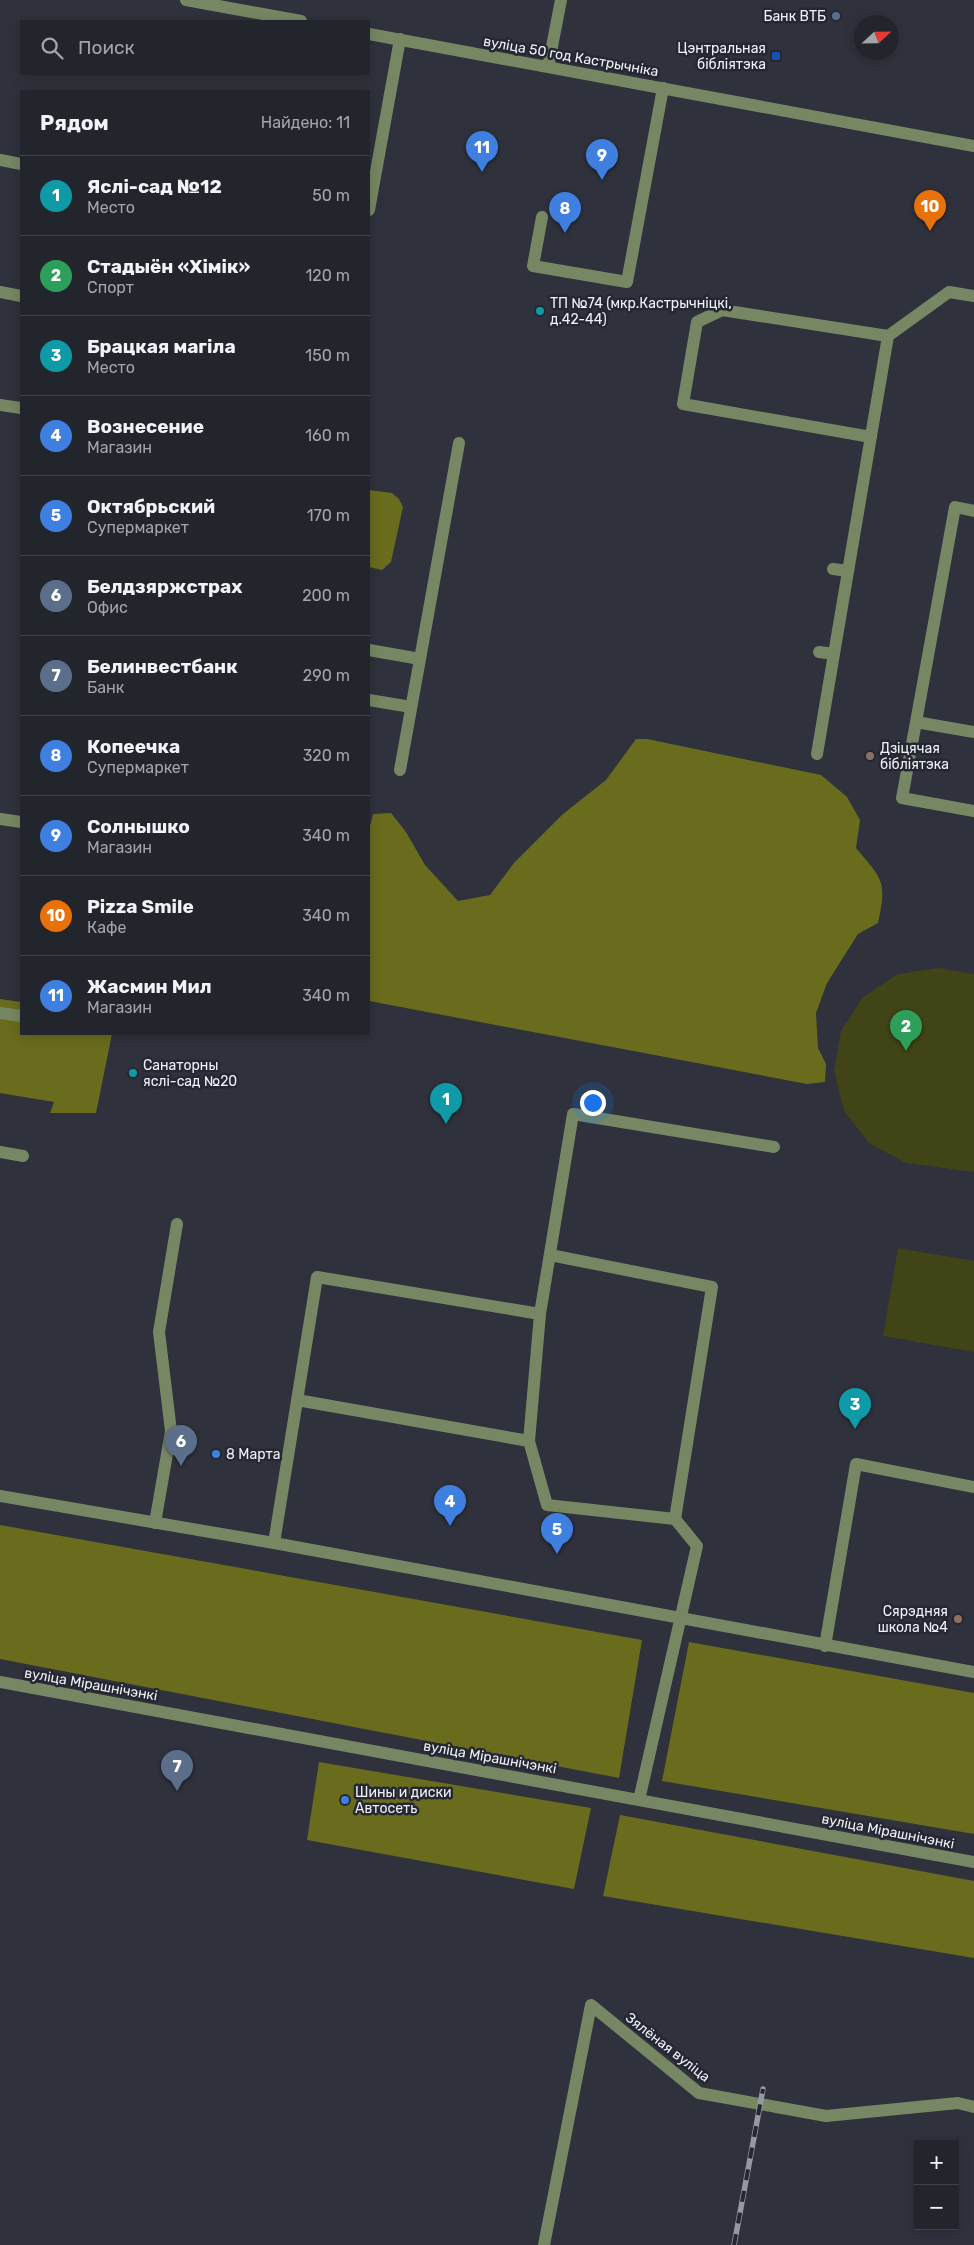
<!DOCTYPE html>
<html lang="ru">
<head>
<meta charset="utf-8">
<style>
	:root { --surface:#23252d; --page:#2b2d35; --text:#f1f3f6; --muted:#a3a5aa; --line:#404249; --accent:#db2777 }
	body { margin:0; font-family:Rubik,sans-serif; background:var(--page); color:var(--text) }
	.controls { position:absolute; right:15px; bottom:15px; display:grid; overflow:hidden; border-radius:0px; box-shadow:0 2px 12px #0003 }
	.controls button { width:45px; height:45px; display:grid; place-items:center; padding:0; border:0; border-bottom:1px solid var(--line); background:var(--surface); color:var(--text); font:25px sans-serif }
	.compass { position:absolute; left:854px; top:15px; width:45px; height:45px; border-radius:50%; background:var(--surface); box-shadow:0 2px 12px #0003; rotate:68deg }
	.you { position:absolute; left:592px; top:1102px; width:18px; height:18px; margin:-12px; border:4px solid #fff; border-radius:50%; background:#1a73e8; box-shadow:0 0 0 8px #1a73e833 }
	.badge { display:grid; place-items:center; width:32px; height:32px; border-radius:50%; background:var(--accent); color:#fff; font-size:16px; font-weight:700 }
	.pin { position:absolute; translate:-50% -41px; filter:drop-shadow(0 1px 2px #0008) }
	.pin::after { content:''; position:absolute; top:26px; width:18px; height:15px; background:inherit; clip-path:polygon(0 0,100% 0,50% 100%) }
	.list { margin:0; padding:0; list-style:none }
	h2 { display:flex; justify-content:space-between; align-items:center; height:65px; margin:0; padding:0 20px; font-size:21px }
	h2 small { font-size:16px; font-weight:400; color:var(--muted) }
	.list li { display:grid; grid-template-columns:32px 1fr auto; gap:15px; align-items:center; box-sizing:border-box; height:80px; padding:0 20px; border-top:1px solid var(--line) }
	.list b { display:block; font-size:19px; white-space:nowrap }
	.list p { margin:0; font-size:16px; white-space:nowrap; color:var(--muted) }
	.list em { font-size:16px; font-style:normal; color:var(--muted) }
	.icon { flex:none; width:28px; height:28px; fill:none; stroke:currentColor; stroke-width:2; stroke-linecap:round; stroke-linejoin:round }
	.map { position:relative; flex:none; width:974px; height:2245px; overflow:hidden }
	.search { position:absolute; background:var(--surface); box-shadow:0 2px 12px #0003; left:20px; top:20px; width:350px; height:55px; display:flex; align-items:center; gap:12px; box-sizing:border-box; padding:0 18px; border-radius:0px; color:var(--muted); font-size:19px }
	.panel { position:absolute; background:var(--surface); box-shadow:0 2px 12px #0003; left:20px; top:90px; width:350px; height:945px; border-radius:0px }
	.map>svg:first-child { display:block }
	.green { fill:#414416 }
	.forest { fill:#696c1d }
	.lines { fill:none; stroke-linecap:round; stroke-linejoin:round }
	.minor { stroke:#778763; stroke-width:12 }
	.rail-casing { stroke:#9698a0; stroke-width:5.5 }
	.rail { stroke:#252732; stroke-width:4; stroke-dasharray:11; stroke-linecap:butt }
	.service-dot { fill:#5c6f8a; stroke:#252732; stroke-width:2 }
	.transit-dot { fill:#1a4fb4; stroke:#252732; stroke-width:2 }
	.culture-dot { fill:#0f9aa8; stroke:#252732; stroke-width:2 }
	.education-dot { fill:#8d6e63; stroke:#252732; stroke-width:2 }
	.shop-dot { fill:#3f7fe0; stroke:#252732; stroke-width:2 }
	.labels { text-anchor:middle; stroke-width:5; stroke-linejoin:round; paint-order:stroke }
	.poi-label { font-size:14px; fill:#eff1f8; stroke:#252732; text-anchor:start }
	.street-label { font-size:14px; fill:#eff1f8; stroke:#252732 }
</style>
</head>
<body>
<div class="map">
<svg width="974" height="2245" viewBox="0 0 974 2245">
	<rect width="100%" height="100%" fill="#2f313c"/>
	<path class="green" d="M 939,968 L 974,974 L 974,1172 L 906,1163 L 870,1144 L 844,1111 L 834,1071 L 841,1031 L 863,997 L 898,974 Z
		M 898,1248 L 974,1261 L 974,1352 L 883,1336 Z"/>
	<path class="forest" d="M 369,490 L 392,493 L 399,499 L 403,507 L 391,562 L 382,570 L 369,567 Z
		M 636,739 L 647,739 L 821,775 L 847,797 L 860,820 L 856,848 C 883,880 887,881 878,923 L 858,934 L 827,983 L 816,1013 L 818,1048 L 826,1064 L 825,1082 L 807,1084 L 369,1001 L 369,830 L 373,814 L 391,813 L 406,832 L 425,865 L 458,901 L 490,895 L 514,863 L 563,814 L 606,780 Z
		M 0,999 L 21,1002 L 21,1034 L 112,1034 L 96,1113 L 50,1113 L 54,1102 L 0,1093 Z
		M 0,1525 L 642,1640 L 619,1778 L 0,1659 Z
		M 689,1642 L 974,1693 L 974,1834 L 662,1781 Z
		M 319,1762 L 591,1808 L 574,1889 L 307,1840 Z
		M 620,1815 L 974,1881 L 974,1958 L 603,1896 Z"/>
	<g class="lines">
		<path class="minor" d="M 186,0 L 301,21
			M 369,34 L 974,146
			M 548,67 L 561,0
			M 0,160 L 21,164
			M 369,210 L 400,39
			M 542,217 L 533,266 L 627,282 L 663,88
			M 0,292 L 21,296
			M 0,405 L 21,408
			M 871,437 L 683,404 L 697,322 L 722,310 L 888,336
			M 974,511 L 955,507 L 916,722 L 974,732
			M 833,569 L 848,571
			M 369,650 L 420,659
			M 819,652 L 834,654
			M 369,700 L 411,707
			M 916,722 L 902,798 L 974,811
			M 817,754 L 888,336 L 949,292 L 974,296
			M 400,770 L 459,443
			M 0,819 L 21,822
			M 0,1013 L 21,1016
			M 0,1152 L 23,1156
			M 297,1400 L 529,1441 L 540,1314
			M 529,1441 L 547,1505 L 675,1519 L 712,1287 L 550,1255
			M 0,1496 L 274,1543 L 974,1672
			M 155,1523 L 171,1431 L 159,1332 L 177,1224
			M 274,1543 L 317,1277 L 540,1314 L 573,1114 L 774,1147
			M 825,1646 L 856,1464 L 974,1487
			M 0,1682 L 974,1862
			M 639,1800 L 697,1546 L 675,1519
			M 544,2245 L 591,2005 L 699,2093 L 826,2116 L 958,2103 L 974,2107"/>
		<defs>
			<path id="rail" d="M 734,2245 L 763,2089"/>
		</defs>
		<use href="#rail" class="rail-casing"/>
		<use href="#rail" class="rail"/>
	</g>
	<circle class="service-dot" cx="836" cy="16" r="5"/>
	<rect class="transit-dot" x="771" y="51" width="10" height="10" rx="2.5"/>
	<g class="culture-dot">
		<circle cx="540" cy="311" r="5"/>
		<circle cx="133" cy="1073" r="5"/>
	</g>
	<g class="education-dot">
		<circle cx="870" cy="756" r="5"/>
		<circle cx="958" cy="1619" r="5"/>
	</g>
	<g class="shop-dot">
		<circle cx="216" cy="1454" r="5"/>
		<circle cx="345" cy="1800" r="5"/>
	</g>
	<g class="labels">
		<g class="poi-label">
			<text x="826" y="21" text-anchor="end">Банк ВТБ</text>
			<text x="766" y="53" text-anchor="end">Цэнтральная<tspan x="766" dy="16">бібліятэка</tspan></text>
			<text x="550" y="308">ТП №74 (мкр.Кастрычніцкі,<tspan x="550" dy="16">д.42-44)</tspan></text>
			<text x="880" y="753">Дзіцячая<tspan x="880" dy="16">бібліятэка</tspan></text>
			<text x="143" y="1070">Санаторны<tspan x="143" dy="16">яслі-сад №20</tspan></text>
			<text x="226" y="1459">8 Марта</text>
			<text x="948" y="1616" text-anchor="end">Сярэдняя<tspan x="948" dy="16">школа №4</tspan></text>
			<text x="355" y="1797">Шины и диски<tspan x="355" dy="16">Автосеть</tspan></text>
		</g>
		<g class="street-label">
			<text transform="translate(571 56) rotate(10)" y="5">вуліца 50 год Кастрычніка</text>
			<text transform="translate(91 1684) rotate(10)" y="5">вуліца Мірашнічэнкі</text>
			<text transform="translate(490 1757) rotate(10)" y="5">вуліца Мірашнічэнкі</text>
			<text transform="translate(888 1831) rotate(11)" y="5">вуліца Мірашнічэнкі</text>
			<text transform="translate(668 2047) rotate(38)" y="5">Зялёная вуліца</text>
		</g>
	</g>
</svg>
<div class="controls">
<button>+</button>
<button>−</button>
</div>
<svg class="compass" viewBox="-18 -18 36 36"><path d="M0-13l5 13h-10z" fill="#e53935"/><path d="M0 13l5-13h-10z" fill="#a3a5aa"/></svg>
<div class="you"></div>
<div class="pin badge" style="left:446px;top:1124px;background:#0f9aa8">1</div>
<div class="pin badge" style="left:906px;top:1051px;background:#2e9e5b">2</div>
<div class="pin badge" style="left:855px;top:1429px;background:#0f9aa8">3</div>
<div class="pin badge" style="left:450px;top:1526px;background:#3f7fe0">4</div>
<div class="pin badge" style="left:557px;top:1554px;background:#3f7fe0">5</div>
<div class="pin badge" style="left:181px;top:1466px;background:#5c6f8a">6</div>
<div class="pin badge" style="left:177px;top:1791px;background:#5c6f8a">7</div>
<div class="pin badge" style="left:565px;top:233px;background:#3f7fe0">8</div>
<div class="pin badge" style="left:602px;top:180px;background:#3f7fe0">9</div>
<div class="pin badge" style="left:930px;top:231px;background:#e8710a">10</div>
<div class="pin badge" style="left:482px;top:172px;background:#3f7fe0">11</div>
<div class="search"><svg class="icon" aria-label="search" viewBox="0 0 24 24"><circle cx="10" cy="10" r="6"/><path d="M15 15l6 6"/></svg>Поиск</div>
<section class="panel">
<h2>Рядом<small>Найдено: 11</small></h2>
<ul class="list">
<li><span class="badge" style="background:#0f9aa8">1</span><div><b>Яслі-сад №12</b><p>Место</p></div><em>50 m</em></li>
<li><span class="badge" style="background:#2e9e5b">2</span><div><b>Стадыён «Хімік»</b><p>Спорт</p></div><em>120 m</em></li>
<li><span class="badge" style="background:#0f9aa8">3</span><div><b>Брацкая магіла</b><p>Место</p></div><em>150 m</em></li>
<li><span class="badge" style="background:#3f7fe0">4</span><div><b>Вознесение</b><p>Магазин</p></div><em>160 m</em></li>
<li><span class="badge" style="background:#3f7fe0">5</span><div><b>Октябрьский</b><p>Супермаркет</p></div><em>170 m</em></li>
<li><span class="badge" style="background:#5c6f8a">6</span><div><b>Белдзяржстрах</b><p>Офис</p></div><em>200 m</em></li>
<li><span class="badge" style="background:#5c6f8a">7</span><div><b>Белинвестбанк</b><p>Банк</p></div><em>290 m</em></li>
<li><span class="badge" style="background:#3f7fe0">8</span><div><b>Копеечка</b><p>Супермаркет</p></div><em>320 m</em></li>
<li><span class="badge" style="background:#3f7fe0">9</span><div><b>Солнышко</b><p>Магазин</p></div><em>340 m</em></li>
<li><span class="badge" style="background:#e8710a">10</span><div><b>Pizza Smile</b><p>Кафе</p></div><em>340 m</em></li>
<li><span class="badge" style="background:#3f7fe0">11</span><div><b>Жасмин Мил</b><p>Магазин</p></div><em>340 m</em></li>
</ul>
</section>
</div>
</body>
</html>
